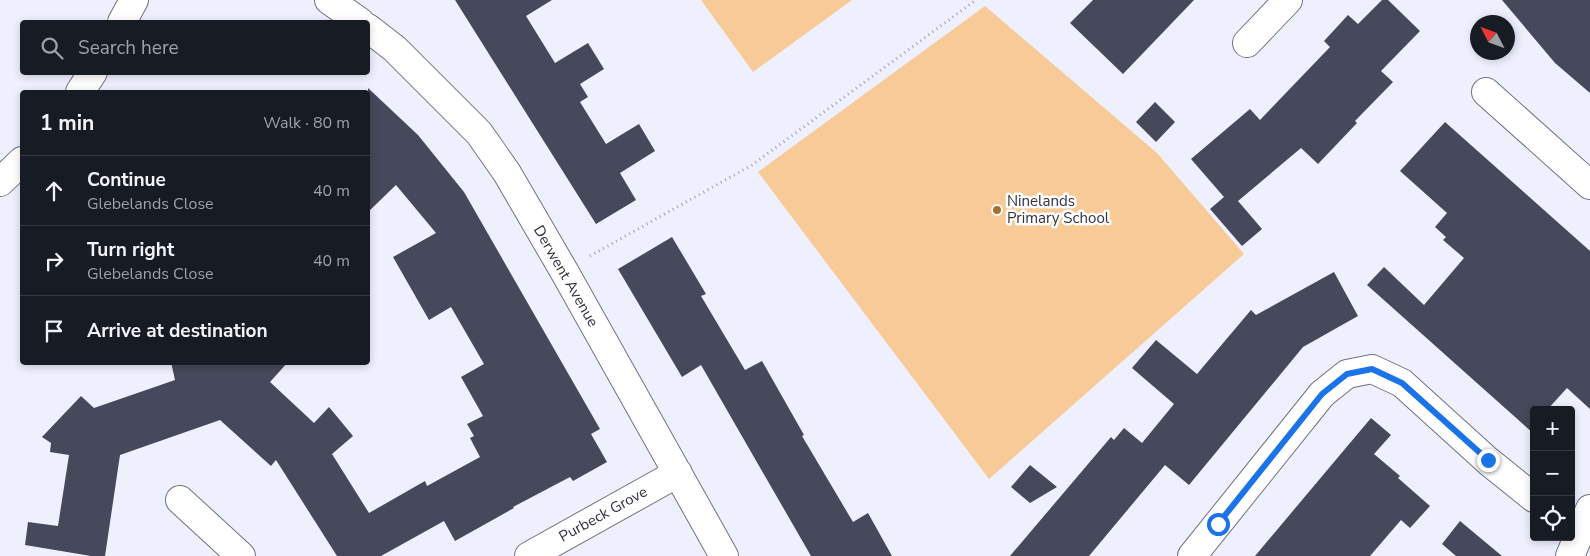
<!DOCTYPE html>
<html lang="en">
<head>
<meta charset="utf-8">
<style>
	:root { --surface:#171b24; --page:#20242c; --text:#f1f3f6; --muted:#9ea1a6; --line:#363941 }
	body { margin:0; font-family:"Nunito Sans",sans-serif; background:var(--page); color:var(--text) }
	.controls { position:absolute; right:15px; bottom:15px; display:grid; overflow:hidden; border-radius:5px; box-shadow:0 2px 8px #0003 }
	.controls button { width:45px; height:45px; display:grid; place-items:center; padding:0; border:0; border-bottom:1px solid var(--line); background:var(--surface); color:var(--text); font:25px sans-serif }
	.compass { position:absolute; left:1470px; top:15px; width:45px; height:45px; border-radius:50%; background:var(--surface); box-shadow:0 2px 8px #0003; rotate:312deg }
	.stop { position:absolute; width:15px; height:15px; margin:-11px; border:4px solid #1a73e8; border-radius:50%; background:#fff }
	.stop.end { background:#1a73e8; border-color:#fff; box-shadow:0 1px 5px #0008 }
	.list { margin:0; padding:0; list-style:none }
	h2 { display:flex; justify-content:space-between; align-items:center; height:65px; margin:0; padding:0 20px; font-size:21px }
	h2 small { font-size:16px; font-weight:400; color:var(--muted) }
	.list li { display:grid; grid-template-columns:32px 1fr auto; gap:15px; align-items:center; box-sizing:border-box; height:70px; padding:0 20px; border-top:1px solid var(--line) }
	.list b { display:block; font-size:19px; white-space:nowrap }
	.list p { margin:0; font-size:16px; white-space:nowrap; color:var(--muted) }
	.list em { font-size:16px; font-style:normal; color:var(--muted) }
	.icon { flex:none; width:28px; height:28px; fill:none; stroke:currentColor; stroke-width:2; stroke-linecap:round; stroke-linejoin:round }
	.map { position:relative; flex:none; width:1590px; height:556px; overflow:hidden }
	.search { position:absolute; background:var(--surface); box-shadow:0 2px 8px #0003; left:20px; top:20px; width:350px; height:55px; display:flex; align-items:center; gap:12px; box-sizing:border-box; padding:0 18px; border-radius:5px; color:var(--muted); font-size:19px }
	.panel { position:absolute; background:var(--surface); box-shadow:0 2px 8px #0003; left:20px; top:90px; width:350px; height:275px; border-radius:5px }
	.map>svg:first-child { display:block }
	.green { fill:#f8ca97 }
	.building { fill:#46485b }
	.lines { fill:none; stroke-linecap:round; stroke-linejoin:round }
	.street-casing { stroke:#6f7186; stroke-width:30 }
	.path { stroke:#9fa0ac; stroke-width:3; stroke-dasharray:1 4; stroke-linecap:butt }
	.street { stroke:#fff; stroke-width:28 }
	.route { stroke:#1a73e8; stroke-width:6 }
	.poi-dot { fill:#a6702a; stroke:#fff; stroke-width:2 }
	.labels { text-anchor:middle; stroke-width:5; stroke-linejoin:round; paint-order:stroke }
	.poi-label { font-size:15px; fill:#31323b; stroke:#fff; text-anchor:start }
	.street-label { font-size:15px; fill:#31323b; stroke:#fff }
</style>
</head>
<body>
<div class="map">
<svg width="1590" height="556" viewBox="0 0 1590 556">
	<rect width="100%" height="100%" fill="#eef0fe"/>
	<path class="green" d="M 701,0 L 852,0 L 753,72 Z
		M 985,6 L 1157,153 L 1244,254 L 989,479 L 758,172 Z"/>
	<path class="building" d="M 455,0 L 552,0 L 526,16 L 555,63 L 588,43 L 604,69 L 580,84 L 588,97 L 580,102 L 606,144 L 639,124 L 655,151 L 620,173 L 636,200 L 596,224 Z
		M 1093,0 L 1194,0 L 1123,74 L 1070,23 Z
		M 1382,0 L 1388,0 L 1420,31 L 1381,71 L 1393,82 L 1355,121 L 1357,123 L 1318,164 L 1301,148 L 1238,201 L 1262,229 L 1242,246 L 1210,209 L 1224,197 L 1191,159 L 1250,109 L 1260,120 L 1330,47 L 1324,41 L 1348,15 L 1358,24 Z
		M 1502,0 L 1590,0 L 1590,93 L 1555,63 Z
		M 368,88 L 418,135 L 464,192 L 600,429 L 591,434 L 607,462 L 573,481 L 570,477 L 513,507 L 514,508 L 455,541 L 444,521 L 381,556 L 337,556 L 276,460 L 271,466 L 220,420 L 120,455 L 105,556 L 91,556 L 25,545 L 28,522 L 58,526 L 69,455 L 50,452 L 51,443 L 42,437 L 81,396 L 94,408 L 175,380 L 171,362 L 288,362 L 270,382 L 314,423 L 329,407 L 353,436 L 332,454 L 369,513 L 425,481 L 427,486 L 480,457 L 470,438 L 474,436 L 467,424 L 483,416 L 461,377 L 484,364 L 451,307 L 429,320 L 393,257 L 436,233 L 396,185 L 368,212 Z
		M 1155,102 L 1175,122 L 1156,142 L 1136,122 Z
		M 1445,122 L 1590,251 L 1590,409 L 1567,388 L 1547,410 L 1534,410 L 1534,434 L 1367,285 L 1384,267 L 1424,305 L 1464,258 L 1443,240 L 1446,237 L 1435,227 L 1447,213 L 1400,171 Z
		M 672,237 L 706,294 L 701,296 L 745,370 L 762,361 L 804,435 L 802,436 L 853,522 L 868,513 L 892,556 L 811,556 L 701,365 L 682,377 L 618,269 Z
		M 1334,272 L 1358,316 L 1303,347 L 1189,485 L 1165,465 L 1089,556 L 1010,556 L 1111,437 L 1114,440 L 1124,428 L 1142,443 L 1174,404 L 1132,368 L 1156,340 L 1197,374 L 1251,310 L 1256,315 Z
		M 1371,418 L 1391,435 L 1374,454 L 1400,476 L 1398,478 L 1430,506 L 1410,528 L 1401,520 L 1370,556 L 1255,556 Z
		M 1030,465 L 1057,487 L 1030,503 L 1011,487 Z
		M 1460,521 L 1502,556 L 1456,556 L 1442,544 Z"/>
	<g class="lines">
		<defs>
			<path id="street" d="M 329,0 L 360,22
				M 122,22 L 134,0
				M 368,28 L 395,49 L 479,133 L 507,173 L 564,271 L 724,556
				M 1247,43 L 1288,0
				M 80,92 L 93,72
				M 1486,92 L 1590,185
				M 0,182 L 22,161
				M 180,500 L 241,556
				M 529,556 L 678,473
				M 1192,556 L 1322,394 L 1347,374 L 1372,369 L 1402,383 L 1488,461 L 1534,498
				M 1570,556 L 1590,509"/>
		</defs>
		<use href="#street" class="street-casing"/>
		<path class="path" d="M 590,256 L 752,165 L 976,0"/>
		<use href="#street" class="street"/>
	</g>
	<g class="lines">
		<path class="route" d="M 1218,524 L 1322,394 L 1347,374 L 1372,369 L 1402,383 L 1488,460"/>
	</g>
	<circle class="poi-dot" cx="997" cy="210" r="5"/>
	<g class="labels">
		<g class="poi-label">
			<text x="1007" y="206">Ninelands<tspan x="1007" dy="17">Primary School</tspan></text>
		</g>
		<g class="street-label">
			<text transform="translate(566 276) rotate(60)" y="5">Derwent Avenue</text>
			<text transform="translate(603 514) rotate(-29)" y="5">Purbeck Grove</text>
		</g>
	</g>
</svg>
<div class="controls">
<button>+</button>
<button>−</button>
<button><svg class="icon" aria-label="locate" viewBox="0 0 24 24"><circle cx="12" cy="12" r="6"/><path d="M12 2v4M12 18v4M2 12h4M18 12h4"/></svg></button>
</div>
<svg class="compass" viewBox="-18 -18 36 36"><path d="M0-13l5 13h-10z" fill="#e53935"/><path d="M0 13l5-13h-10z" fill="#9ea1a6"/></svg>
<div class="stop" style="left:1218px;top:524px"></div>
<div class="stop end" style="left:1488px;top:460px"></div>
<div class="search"><svg class="icon" aria-label="search" viewBox="0 0 24 24"><circle cx="10" cy="10" r="6"/><path d="M15 15l6 6"/></svg>Search here</div>
<section class="panel">
<h2>1 min<small>Walk · 80 m</small></h2>
<ul class="list">
<li><svg class="icon" aria-label="ahead" viewBox="0 0 24 24"><path d="M12 20V5M6 11l6-6 6 6"/></svg><div><b>Continue</b><p>Glebelands Close</p></div><em>40 m</em></li>
<li><svg class="icon" aria-label="right" viewBox="0 0 24 24"><path d="M7 20v-9h11M14 6l5 5-5 5"/></svg><div><b>Turn right</b><p>Glebelands Close</p></div><em>40 m</em></li>
<li><svg class="icon" aria-label="arrive" viewBox="0 0 24 24"><path d="M6 21V4h12l-3 4 3 4H6"/></svg><div><b>Arrive at destination</b></div></li>
</ul>
</section>
</div>
</body>
</html>
